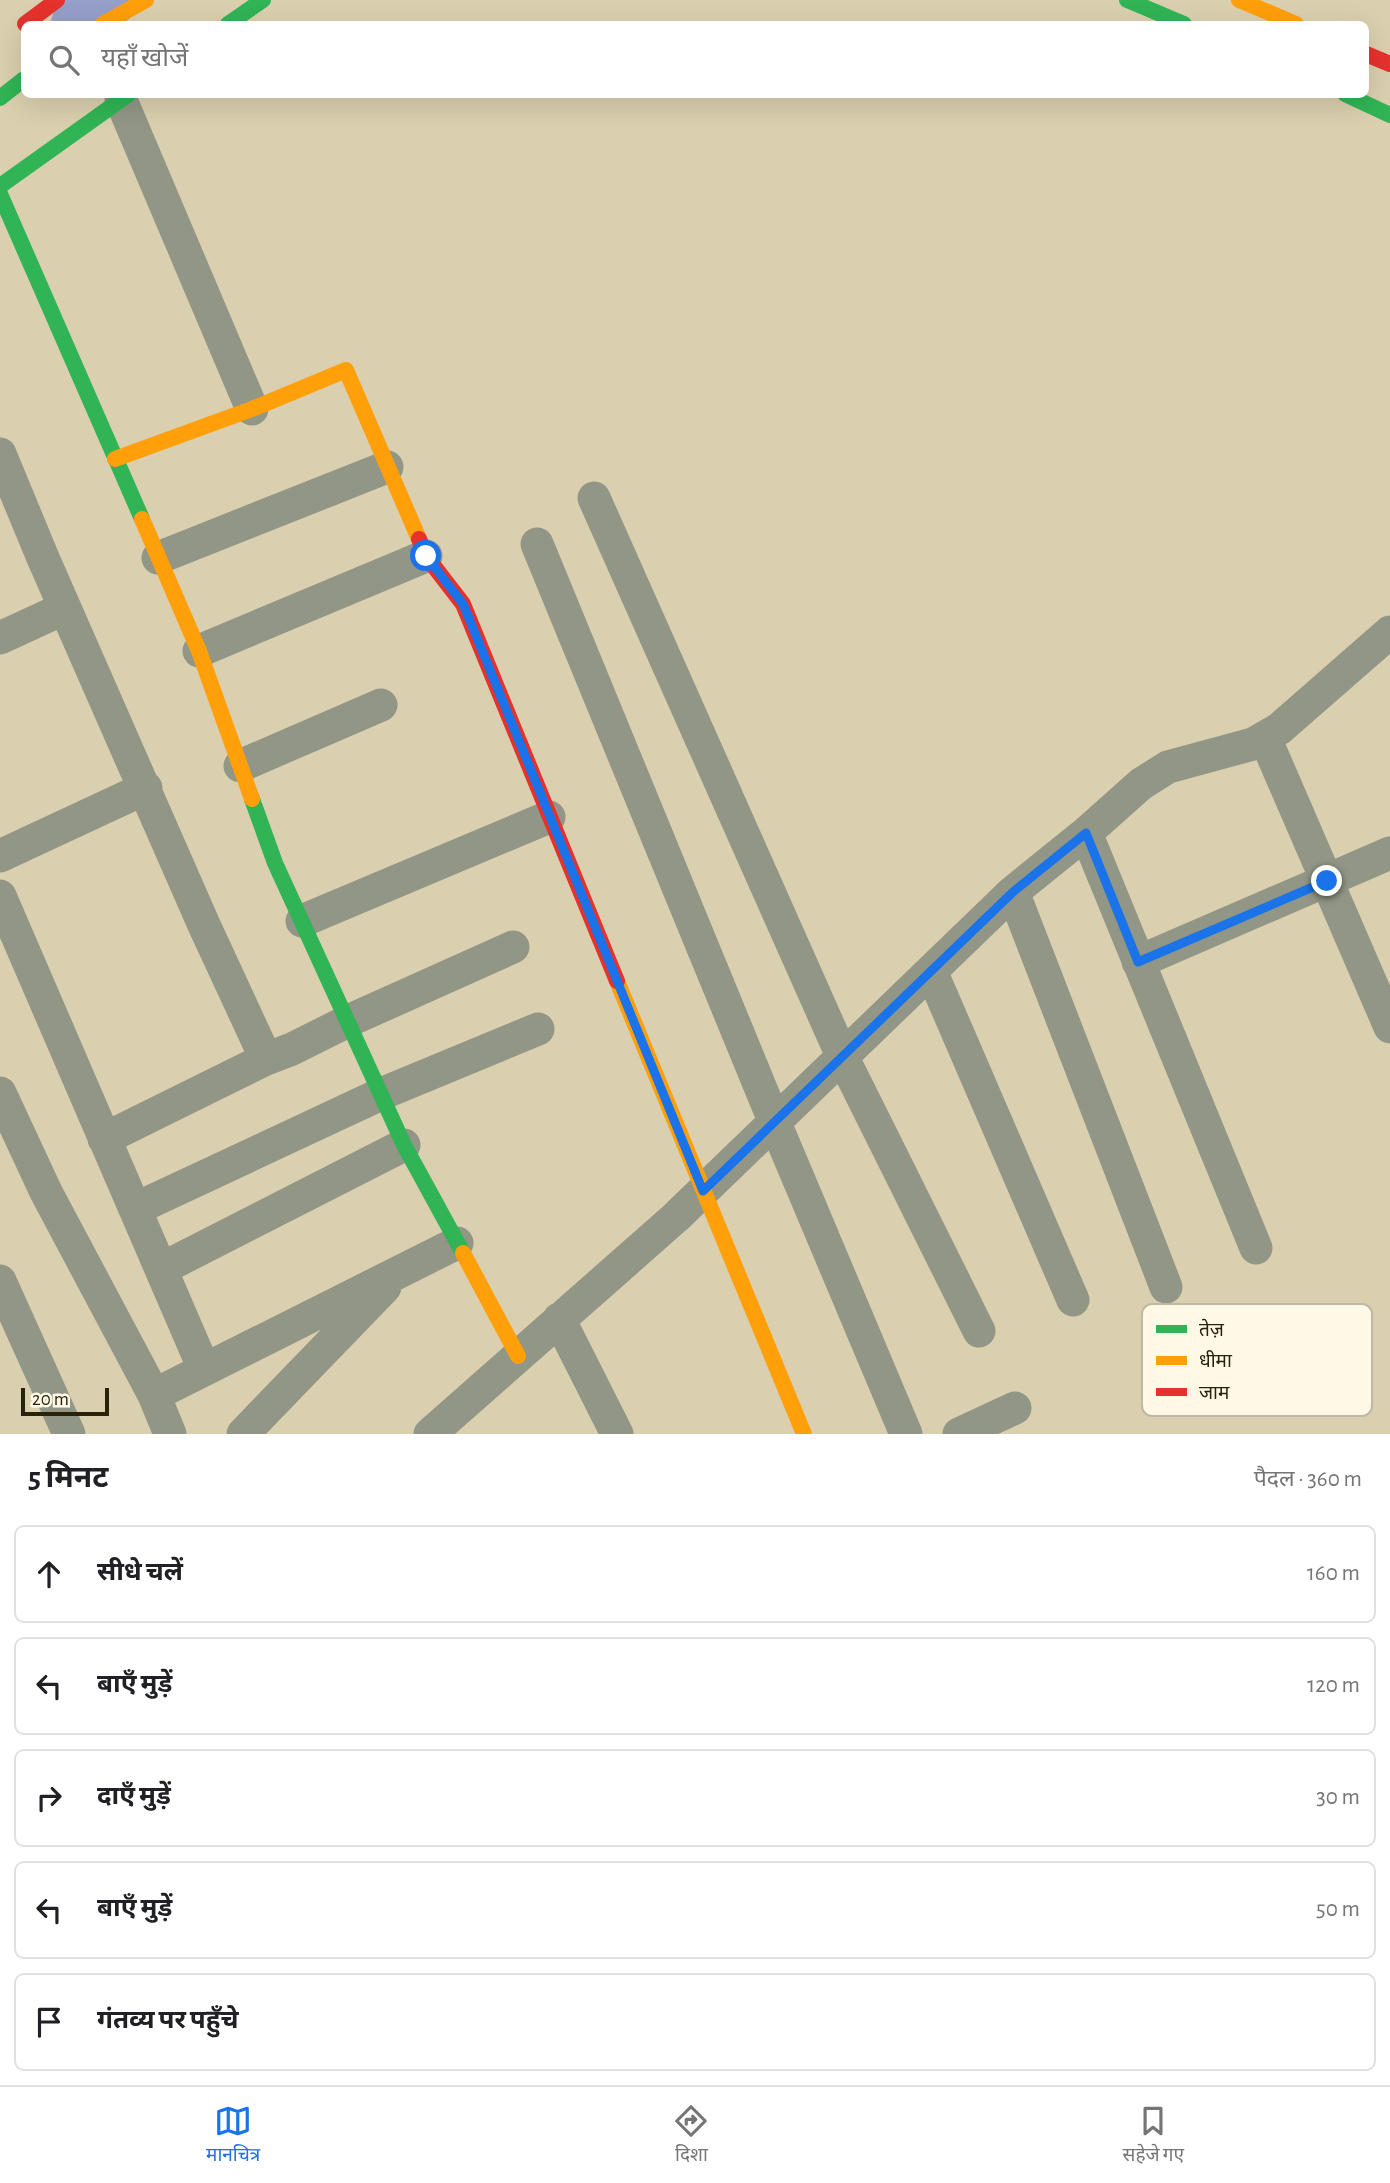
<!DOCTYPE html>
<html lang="hi">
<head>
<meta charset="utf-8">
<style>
	:root { --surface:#fff; --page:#f6f6f6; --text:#202124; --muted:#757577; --line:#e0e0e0; --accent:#1a73e8 }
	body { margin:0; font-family:"Alegreya Sans","Noto Sans Devanagari",sans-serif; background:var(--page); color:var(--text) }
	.scale { position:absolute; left:21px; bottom:18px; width:88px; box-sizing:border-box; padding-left:7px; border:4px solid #29210a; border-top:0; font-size:19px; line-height:24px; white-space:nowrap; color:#29210a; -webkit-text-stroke:5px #fef9e7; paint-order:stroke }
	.stop { position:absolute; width:21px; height:21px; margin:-16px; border:5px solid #1a73e8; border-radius:50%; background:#fff }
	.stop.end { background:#1a73e8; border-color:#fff; box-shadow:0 2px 7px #0008 }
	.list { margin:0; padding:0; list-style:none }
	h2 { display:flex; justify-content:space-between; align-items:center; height:91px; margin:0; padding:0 28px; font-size:30px }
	h2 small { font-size:23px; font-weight:400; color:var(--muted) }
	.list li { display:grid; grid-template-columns:46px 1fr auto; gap:21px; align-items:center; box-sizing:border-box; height:98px; margin:0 14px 14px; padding:0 14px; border:2px solid var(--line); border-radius:10px }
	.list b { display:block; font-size:26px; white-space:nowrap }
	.list em { font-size:23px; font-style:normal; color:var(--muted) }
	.icon { flex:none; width:38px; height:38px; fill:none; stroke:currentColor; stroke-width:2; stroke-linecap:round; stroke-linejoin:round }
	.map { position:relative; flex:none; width:1390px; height:1434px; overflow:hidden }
	.search { position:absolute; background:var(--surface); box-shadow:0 7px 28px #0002; left:21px; right:21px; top:21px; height:77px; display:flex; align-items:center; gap:18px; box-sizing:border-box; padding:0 24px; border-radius:10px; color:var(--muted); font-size:26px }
	.sheet { height:651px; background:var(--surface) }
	nav { display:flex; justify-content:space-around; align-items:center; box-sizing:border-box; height:98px; border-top:2px solid var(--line); background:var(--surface); font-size:19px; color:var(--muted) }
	nav a { display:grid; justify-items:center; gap:4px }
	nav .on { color:var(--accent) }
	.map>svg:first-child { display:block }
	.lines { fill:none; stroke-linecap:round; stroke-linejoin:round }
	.river { stroke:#959fc9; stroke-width:52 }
	.street { stroke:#919686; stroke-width:33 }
	.fast { stroke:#30b455; stroke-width:16 }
	.slow { stroke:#ff9f0a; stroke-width:16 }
	.jam { stroke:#e5322d; stroke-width:16 }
	.route { stroke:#1a73e8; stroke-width:9 }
	.key { fill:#fef9e7; stroke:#beb8a5; stroke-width:2 }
	.key-label { font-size:19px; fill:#29210a }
</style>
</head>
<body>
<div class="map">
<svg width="1390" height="1434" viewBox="0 0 1390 1434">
	<rect width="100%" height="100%" fill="#dacfae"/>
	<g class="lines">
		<path class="river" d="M 77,24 L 111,0"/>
		<path class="street" d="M 121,100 L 252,409
			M 0,454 L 43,558 L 204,925 L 266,1059 L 292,1049 L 348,1021 L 513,947
			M 594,498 L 843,1058 L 979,1331
			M 537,544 L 775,1123 L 906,1434
			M 158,558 L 387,467
			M 0,638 L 65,608
			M 199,651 L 426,556
			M 1265,738 L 1390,1027
			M 240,766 L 381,705
			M 1086,833 L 1256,1248
			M 0,856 L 146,788
			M 1013,892 L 1166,1287
			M 0,896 L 204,1369
			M 302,921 L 549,817
			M 1138,962 L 1390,853
			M 931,971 L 1073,1300
			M 0,1093 L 46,1192 L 154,1395 L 170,1434
			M 104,1139 L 266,1059
			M 135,1209 L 381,1094 L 538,1029
			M 161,1269 L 404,1145
			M 0,1281 L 69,1434
			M 559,1319 L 617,1434
			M 154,1395 L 457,1243
			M 243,1434 L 385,1287
			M 430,1434 L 676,1217 L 1013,892 L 1086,833 L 1141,784 L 1168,767 L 1253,744 L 1279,729 L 1390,632
			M 959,1434 L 1015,1408"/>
		<path class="fast" d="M 1127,0 L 1184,24
			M 228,24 L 263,0
			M 1345,94 L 1390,115
			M 0,98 L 24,79
			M 0,186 L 129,94
			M 0,194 L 142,519
			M 252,799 L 275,863 L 404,1145 L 463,1253"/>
		<path class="slow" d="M 1239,0 L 1296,24
			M 103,24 L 146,0
			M 115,459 L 252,409 L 346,370 L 419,539
			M 142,519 L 199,651 L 252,799
			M 617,981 L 804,1434
			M 463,1253 L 518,1356"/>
		<path class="jam" d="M 25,24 L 57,0
			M 1366,54 L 1390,64
			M 419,539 L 426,556 L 463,604 L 617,981"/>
	</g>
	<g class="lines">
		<path class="route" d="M 426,556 L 463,604 L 703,1191 L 1013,892 L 1086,833 L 1138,962 L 1327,881"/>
	</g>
	<rect x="1142" y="1304" width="230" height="112" rx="10" class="key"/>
	<rect x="1156" y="1325" width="31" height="8" fill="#30b455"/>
	<rect x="1156" y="1356" width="31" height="9" fill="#ff9f0a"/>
	<rect x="1156" y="1388" width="31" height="8" fill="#e5322d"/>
	<g class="key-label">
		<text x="1199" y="1336">तेज़</text>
		<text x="1199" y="1367">धीमा</text>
		<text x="1199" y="1399">जाम</text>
	</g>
</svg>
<div class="scale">20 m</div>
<div class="stop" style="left:426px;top:556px"></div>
<div class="stop end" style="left:1327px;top:881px"></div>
<div class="search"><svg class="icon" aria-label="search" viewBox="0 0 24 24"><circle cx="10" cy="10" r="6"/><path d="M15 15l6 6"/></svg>यहाँ खोजें</div>
</div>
<section class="sheet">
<h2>5 मिनट<small>पैदल · 360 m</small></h2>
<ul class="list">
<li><svg class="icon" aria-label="ahead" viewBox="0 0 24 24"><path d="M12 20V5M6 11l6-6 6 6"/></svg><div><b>सीधे चलें</b></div><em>160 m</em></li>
<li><svg class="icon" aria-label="left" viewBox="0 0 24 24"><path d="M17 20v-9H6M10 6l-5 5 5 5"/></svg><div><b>बाएँ मुड़ें</b></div><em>120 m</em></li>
<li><svg class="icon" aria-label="right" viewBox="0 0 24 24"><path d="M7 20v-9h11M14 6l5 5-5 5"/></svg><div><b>दाएँ मुड़ें</b></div><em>30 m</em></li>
<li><svg class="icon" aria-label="left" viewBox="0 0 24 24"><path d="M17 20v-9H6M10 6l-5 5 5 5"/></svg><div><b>बाएँ मुड़ें</b></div><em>50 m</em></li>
<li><svg class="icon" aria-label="arrive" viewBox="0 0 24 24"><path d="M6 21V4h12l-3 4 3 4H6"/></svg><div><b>गंतव्य पर पहुँचे</b></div></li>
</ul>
</section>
<nav>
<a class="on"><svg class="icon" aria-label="map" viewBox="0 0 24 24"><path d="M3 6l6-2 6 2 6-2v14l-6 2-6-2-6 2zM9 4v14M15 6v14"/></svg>मानचित्र</a>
<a><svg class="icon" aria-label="directions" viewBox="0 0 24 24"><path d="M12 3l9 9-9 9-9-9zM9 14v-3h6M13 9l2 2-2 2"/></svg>दिशा</a>
<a><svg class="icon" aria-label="saved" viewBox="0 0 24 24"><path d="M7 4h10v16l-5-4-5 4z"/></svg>सहेजे गए</a>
</nav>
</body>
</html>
